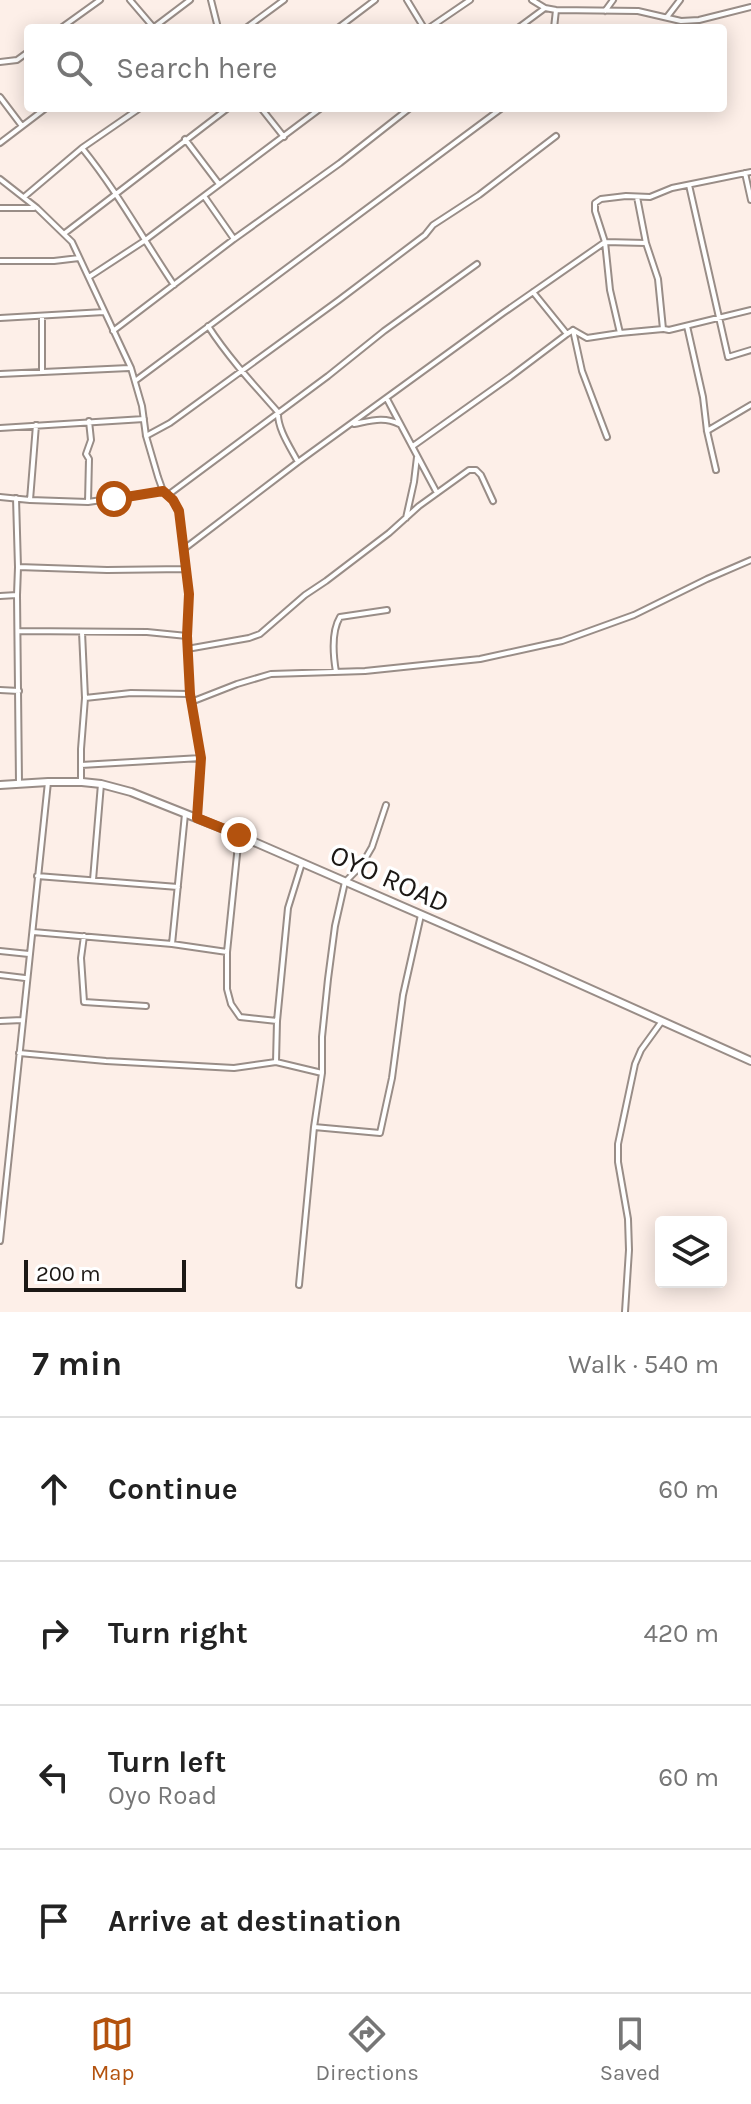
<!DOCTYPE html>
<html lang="en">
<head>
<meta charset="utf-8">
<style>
	:root { --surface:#fff; --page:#f6f6f6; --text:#222; --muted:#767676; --line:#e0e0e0; --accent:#b3520e }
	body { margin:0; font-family:Karla,sans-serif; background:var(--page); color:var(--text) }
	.controls { position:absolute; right:24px; bottom:24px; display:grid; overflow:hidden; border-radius:8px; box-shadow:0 4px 20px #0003 }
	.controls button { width:72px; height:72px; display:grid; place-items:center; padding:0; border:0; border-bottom:2px solid var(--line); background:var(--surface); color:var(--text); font:40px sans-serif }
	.scale { position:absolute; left:24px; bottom:20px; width:162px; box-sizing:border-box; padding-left:8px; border:4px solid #1c1815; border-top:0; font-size:22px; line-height:28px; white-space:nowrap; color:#1c1815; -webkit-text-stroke:6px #fff; paint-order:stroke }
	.stop { position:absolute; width:24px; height:24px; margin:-18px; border:6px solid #b3520e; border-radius:50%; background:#fff }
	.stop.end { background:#b3520e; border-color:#fff; box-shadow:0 2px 8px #0008 }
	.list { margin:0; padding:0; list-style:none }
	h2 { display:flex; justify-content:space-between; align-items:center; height:104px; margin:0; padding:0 32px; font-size:34px }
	h2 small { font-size:26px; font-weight:400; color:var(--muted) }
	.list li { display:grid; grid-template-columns:52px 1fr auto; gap:24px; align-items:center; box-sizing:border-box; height:144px; padding:0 32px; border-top:2px solid var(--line) }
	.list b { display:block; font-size:30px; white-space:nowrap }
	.list p { margin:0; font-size:26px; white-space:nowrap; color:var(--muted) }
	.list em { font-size:26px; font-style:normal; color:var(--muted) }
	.icon { flex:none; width:44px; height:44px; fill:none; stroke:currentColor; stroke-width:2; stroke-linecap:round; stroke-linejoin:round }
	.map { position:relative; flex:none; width:751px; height:1312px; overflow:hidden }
	.search { position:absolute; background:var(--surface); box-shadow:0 4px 20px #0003; left:24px; right:24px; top:24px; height:88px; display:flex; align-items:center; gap:20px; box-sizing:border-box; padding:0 28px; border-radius:8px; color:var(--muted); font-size:30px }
	.sheet { height:680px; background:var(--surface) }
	nav { display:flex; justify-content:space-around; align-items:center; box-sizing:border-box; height:112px; border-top:2px solid var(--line); background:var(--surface); font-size:22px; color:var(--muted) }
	nav a { display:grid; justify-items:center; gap:4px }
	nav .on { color:var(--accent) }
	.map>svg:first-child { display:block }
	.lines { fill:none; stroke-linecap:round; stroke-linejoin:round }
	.street-casing { stroke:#998d87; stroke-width:8 }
	.secondary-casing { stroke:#998d87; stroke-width:10 }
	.street { stroke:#fff; stroke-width:4 }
	.secondary { stroke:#fff; stroke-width:6 }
	.route { stroke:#b3520e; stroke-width:10 }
	.labels { text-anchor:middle; stroke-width:7; stroke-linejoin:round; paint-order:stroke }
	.street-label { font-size:28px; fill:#1c1815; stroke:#fff }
</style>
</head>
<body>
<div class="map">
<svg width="751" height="1312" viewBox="0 0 751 1312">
	<rect width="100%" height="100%" fill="#fdefe8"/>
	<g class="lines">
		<defs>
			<path id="street" d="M 130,0 L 154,28
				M 211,0 L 218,28
				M 407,0 L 424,28
				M 532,0 L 545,8 L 556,10 L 638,11 L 681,21 L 699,20 L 751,7
				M 605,11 L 613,0
				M 667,17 L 680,0
				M 61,28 L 100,0
				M 153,28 L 190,0
				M 246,28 L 284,0
				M 338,28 L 375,0
				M 429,28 L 470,0
				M 518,28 L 545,8
				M 554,28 L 556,10
				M 0,62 L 17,60 L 28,52
				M 0,97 L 22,126
				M 261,108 L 284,137
				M 185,139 L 219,184
				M 0,143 L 46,108
				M 82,148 C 117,191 143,239 174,285
				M 745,173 L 751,200
				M 0,179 L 37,208 L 72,242 L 131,368 L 142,406 L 146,436 L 158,477 L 163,491 L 173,500 L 179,511 L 189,594 L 187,636 L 190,694 L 201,758 L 197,818
				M 689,185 L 728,357 L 751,350
				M 204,196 L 234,239
				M 24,197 L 82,148 L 140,108
				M 637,197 L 646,243 L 658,279 L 663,329 L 620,333 L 610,290 L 605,242 L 646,243
				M 0,208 L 34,208
				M 65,233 L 228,108
				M 0,261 L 54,261 L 79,258
				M 89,277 L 144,241 L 321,108
				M 533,292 L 567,334 L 573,330 L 582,371 L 607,437
				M 0,318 L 104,312
				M 208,326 C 228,357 253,384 278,412 C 277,428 290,447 298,462
				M 687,326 L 703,397 L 707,431 L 716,470
				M 664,329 L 669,330 L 751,310
				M 573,330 L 587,338 L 620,333
				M 113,331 L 234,239 L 340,163 L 410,108
				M 42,372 L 42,316
				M 0,374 L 129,368
				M 135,381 L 502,108
				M 387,399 L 437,493
				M 354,424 C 370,421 384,416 399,424
				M 0,428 L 144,419
				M 707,431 L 751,405
				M 146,436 L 170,423 L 339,300 L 425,235 L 433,225 L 479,195 L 556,136
				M 413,446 L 510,377 L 567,334
				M 168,495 L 328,376 L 384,331 L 477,264
				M 0,497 L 30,500 L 88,502 L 163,491
				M 16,498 L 18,567 L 17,595 L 19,783
				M 30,500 L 36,425
				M 88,502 L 89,459 L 86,454 L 91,440 L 89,421
				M 406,518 L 414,482 L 417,457
				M 184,549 L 298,462 L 503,313 L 605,242 L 595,211 L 595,203 L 601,199 L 626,196 L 650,197 L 672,188 L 751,172
				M 18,567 L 107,570 L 186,569
				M 0,596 L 17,595
				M 18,631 L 147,632 L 187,636
				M 187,649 L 249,638 L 260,634 L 305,595 L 326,581 L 389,533 L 419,506 L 469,470 L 476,470 L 481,475 L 493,501
				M 336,672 C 333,654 331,632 340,617 L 387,610
				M 0,690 L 19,691
				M 85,698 L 131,693 L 190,694
				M 191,702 L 237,684 L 271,674 L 365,671 L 480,659 L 562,641 L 634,615 L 707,579 L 751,560
				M 81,765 L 201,758
				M 81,782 L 81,749 L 85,698 L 82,632
				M 239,835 L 227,952 L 227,989 L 231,1004 L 240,1017 L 277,1021
				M 37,876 L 178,887
				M 93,880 L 101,784
				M 33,932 L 172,944 L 227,952
				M 84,936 L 81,958 L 84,1002 L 146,1006
				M 172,944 L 185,814
				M 0,951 L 29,954
				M 0,975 L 25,978
				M 0,1021 L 22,1020
				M 19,1053 L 106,1061 L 234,1068 L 276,1062 L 322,1073
				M 276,1062 L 277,1021 L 288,908 L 302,863
				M 314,1127 L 380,1133 L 392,1078 L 403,995 L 421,915
				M 0,1241 L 48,782
				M 299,1285 L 314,1127 L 322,1073 L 322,1037 L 328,979 L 335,926 L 345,882 L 361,866 L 372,847 L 386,805
				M 625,1312 L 629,1250 L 628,1219 L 618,1162 L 618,1144 L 635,1064 L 641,1050 L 662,1021"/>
			<path id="secondary" d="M 0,785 L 48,782 L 82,782 L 101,784 L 131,792 L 229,831 L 528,961 L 751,1061"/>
		</defs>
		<use href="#street" class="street-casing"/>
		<use href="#secondary" class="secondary-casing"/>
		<use href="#street" class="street"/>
		<use href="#secondary" class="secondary"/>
	</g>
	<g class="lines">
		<path class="route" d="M 114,499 L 163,491 L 173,500 L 179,511 L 189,594 L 187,636 L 190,694 L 201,758 L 197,818 L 239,835"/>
	</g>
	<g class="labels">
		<g class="street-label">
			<text transform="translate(390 878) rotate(24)" y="10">OYO ROAD</text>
		</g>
	</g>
</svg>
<div class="controls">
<button><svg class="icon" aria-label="layers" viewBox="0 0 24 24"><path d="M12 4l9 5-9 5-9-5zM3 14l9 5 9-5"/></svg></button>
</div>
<div class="scale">200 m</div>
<div class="stop" style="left:114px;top:499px"></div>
<div class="stop end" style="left:239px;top:835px"></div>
<div class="search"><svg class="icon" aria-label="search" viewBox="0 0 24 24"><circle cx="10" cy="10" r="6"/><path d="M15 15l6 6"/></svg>Search here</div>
</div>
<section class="sheet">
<h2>7 min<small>Walk · 540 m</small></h2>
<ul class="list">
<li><svg class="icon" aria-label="ahead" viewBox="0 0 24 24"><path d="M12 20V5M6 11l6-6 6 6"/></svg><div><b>Continue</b></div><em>60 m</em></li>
<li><svg class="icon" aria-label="right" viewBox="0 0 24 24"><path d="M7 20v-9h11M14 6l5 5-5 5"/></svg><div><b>Turn right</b></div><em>420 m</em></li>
<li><svg class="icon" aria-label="left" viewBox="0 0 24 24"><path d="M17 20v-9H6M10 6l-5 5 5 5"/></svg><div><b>Turn left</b><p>Oyo Road</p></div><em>60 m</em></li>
<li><svg class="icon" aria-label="arrive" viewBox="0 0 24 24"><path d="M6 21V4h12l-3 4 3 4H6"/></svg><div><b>Arrive at destination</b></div></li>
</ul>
</section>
<nav>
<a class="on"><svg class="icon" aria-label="map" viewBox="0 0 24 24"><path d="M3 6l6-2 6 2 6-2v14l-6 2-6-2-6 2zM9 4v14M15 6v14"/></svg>Map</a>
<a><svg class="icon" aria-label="directions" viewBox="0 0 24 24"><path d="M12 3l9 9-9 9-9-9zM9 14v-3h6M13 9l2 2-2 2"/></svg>Directions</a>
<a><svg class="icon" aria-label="saved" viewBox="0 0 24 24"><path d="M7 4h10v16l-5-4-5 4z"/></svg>Saved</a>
</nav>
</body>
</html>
